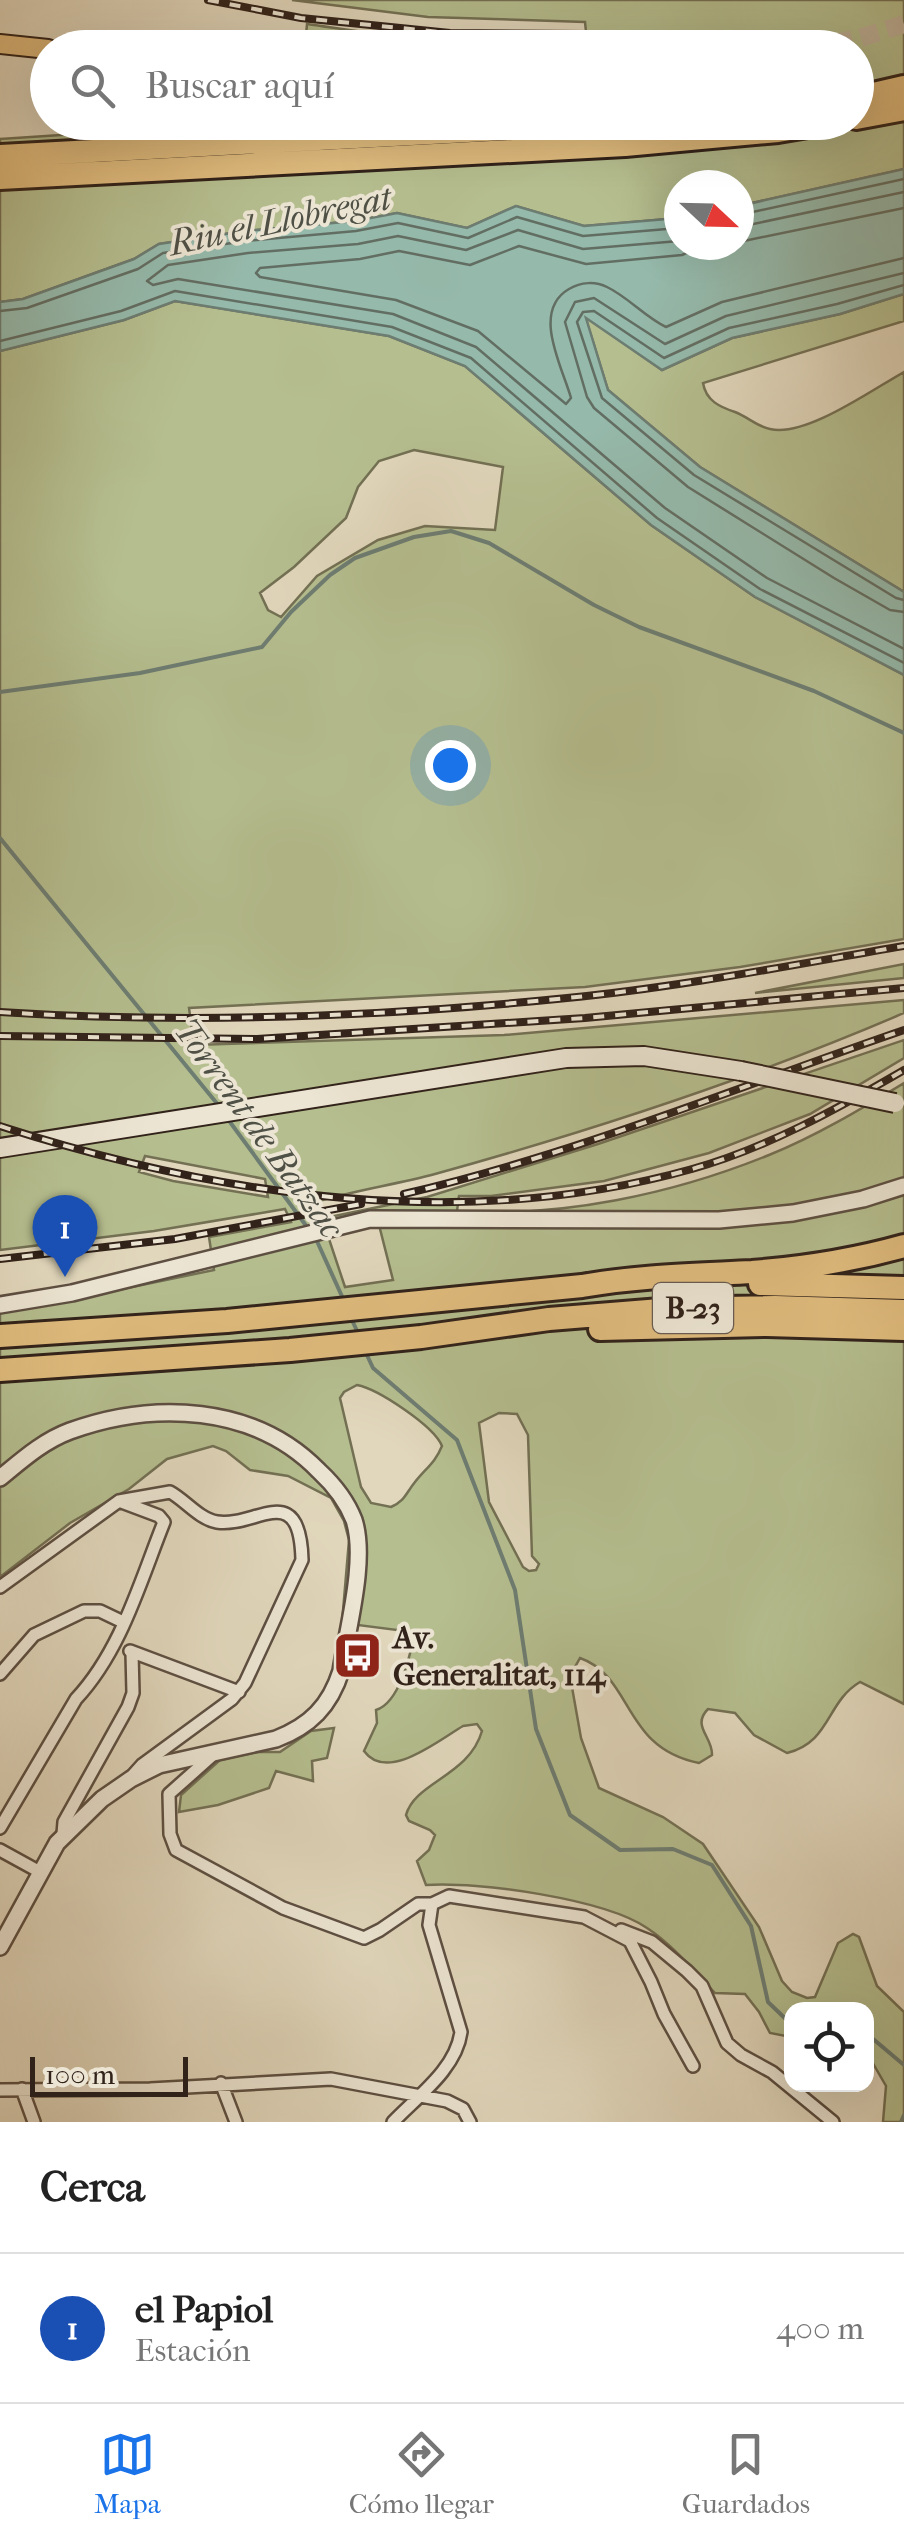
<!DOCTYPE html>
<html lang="es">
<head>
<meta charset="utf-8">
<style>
	:root { --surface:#fff; --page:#f6f6f6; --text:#222; --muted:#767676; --line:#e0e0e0; --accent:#1a73e8 }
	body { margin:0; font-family:"IM FELL French Canon",serif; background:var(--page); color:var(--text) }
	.controls { position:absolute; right:30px; bottom:30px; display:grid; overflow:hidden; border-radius:20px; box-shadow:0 10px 40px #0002 }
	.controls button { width:90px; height:90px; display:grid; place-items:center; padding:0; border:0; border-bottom:2px solid var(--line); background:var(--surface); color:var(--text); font:50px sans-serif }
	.compass { position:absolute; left:664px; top:170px; width:90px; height:90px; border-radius:50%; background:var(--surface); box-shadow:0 10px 40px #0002; rotate:112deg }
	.scale { position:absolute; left:30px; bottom:25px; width:158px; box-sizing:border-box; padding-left:10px; border:5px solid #31221a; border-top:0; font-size:28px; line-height:35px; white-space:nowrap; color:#31221a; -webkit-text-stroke:8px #ece5d3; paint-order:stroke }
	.you { position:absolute; left:450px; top:765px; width:35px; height:35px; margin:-25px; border:8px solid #fff; border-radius:50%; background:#1a73e8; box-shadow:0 0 0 15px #1a73e833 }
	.badge { display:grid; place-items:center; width:65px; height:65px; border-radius:50%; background:var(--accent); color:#fff; font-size:32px; font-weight:700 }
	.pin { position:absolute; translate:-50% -82px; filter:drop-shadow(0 2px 5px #0008) }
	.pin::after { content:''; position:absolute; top:52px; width:35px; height:30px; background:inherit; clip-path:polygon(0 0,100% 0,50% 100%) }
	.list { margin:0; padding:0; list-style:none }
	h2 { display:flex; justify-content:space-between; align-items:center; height:130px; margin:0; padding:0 40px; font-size:42px }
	h2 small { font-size:32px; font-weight:400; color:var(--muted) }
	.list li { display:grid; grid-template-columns:65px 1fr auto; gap:30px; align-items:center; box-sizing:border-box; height:150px; padding:0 40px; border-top:2px solid var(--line) }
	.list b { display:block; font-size:38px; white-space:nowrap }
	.list p { margin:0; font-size:32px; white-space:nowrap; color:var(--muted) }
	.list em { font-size:32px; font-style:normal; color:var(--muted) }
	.icon { flex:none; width:55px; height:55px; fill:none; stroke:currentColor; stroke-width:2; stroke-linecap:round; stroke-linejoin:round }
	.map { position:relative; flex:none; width:904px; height:2122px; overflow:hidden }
	.search { position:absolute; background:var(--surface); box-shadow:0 10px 40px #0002; left:30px; right:30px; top:30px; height:110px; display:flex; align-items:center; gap:25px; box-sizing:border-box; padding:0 35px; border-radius:55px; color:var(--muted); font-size:38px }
	.sheet { height:280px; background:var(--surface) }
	nav { display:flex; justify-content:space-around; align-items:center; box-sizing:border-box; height:140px; border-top:2px solid var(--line); background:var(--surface); font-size:28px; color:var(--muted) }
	nav a { display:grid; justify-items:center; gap:5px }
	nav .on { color:var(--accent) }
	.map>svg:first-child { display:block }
	.green { fill:#b5be8f; stroke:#737054; stroke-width:2.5; fill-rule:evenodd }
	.water { fill:#95baac; stroke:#6d7d72; stroke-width:2.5 }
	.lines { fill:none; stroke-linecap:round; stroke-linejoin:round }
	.shore { stroke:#636e63; stroke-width:2.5 }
	.stream { stroke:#6d7d72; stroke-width:4 }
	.primary-tunnel { stroke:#beb39c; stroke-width:18; stroke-dasharray:18 9; stroke-linecap:butt }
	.minor-casing { stroke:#5d4f42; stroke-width:16 }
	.tertiary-casing { stroke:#5d4f42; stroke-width:20 }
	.secondary-casing { stroke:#31221a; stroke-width:22 }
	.primary-casing { stroke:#31221a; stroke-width:22 }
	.motorway-casing { stroke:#31221a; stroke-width:28 }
	.minor { stroke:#ece5d3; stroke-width:11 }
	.tertiary { stroke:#ece5d3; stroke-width:15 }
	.secondary { stroke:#ece5d3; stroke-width:18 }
	.primary { stroke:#e0bc7e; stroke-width:18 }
	.motorway { stroke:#e0bc7e; stroke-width:22 }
	.rail-casing { stroke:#31221a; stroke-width:8 }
	.rail { stroke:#ece5d3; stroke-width:4; stroke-dasharray:11; stroke-linecap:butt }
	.secondary-bridge-casing { stroke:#31221a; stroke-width:22; stroke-linecap:butt }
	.secondary-bridge { stroke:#ece5d3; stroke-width:18 }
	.labels { text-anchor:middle; stroke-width:8; stroke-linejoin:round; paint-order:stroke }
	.shield { fill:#ece5d3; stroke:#695c52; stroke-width:2.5 }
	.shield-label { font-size:30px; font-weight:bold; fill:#31221a }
	.poi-label { font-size:32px; font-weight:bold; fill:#31221a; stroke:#ece5d3; text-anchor:start }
	.water-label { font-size:35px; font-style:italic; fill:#4f5046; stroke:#ece5d3 }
</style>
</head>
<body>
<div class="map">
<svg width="904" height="2122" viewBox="0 0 904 2122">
	<rect width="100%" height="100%" fill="#e1d7bc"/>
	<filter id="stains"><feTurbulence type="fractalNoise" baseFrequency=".002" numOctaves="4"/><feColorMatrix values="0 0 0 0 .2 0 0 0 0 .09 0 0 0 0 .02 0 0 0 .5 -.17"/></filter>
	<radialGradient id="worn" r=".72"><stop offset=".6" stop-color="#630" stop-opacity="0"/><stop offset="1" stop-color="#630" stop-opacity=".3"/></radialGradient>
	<path class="green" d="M 292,0 L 904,0 L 904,169 L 739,206 L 739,185 L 679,185 L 679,218 L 584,226 L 516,206 L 467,228 L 397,213 L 355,221 L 245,231 L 159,244 L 134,259 L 23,299 L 0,302 L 0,139 L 261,122 L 856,122 L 856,48 L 305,47 L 307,24 C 398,37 496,54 587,42 L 585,22 L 428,17 Z
		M 904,294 L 904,321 L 703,383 C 706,401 720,407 735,412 C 748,417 758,427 770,429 C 805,438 873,389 904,372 L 904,592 L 700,467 L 608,390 L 585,316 L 662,370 L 732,338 L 840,314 Z
		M 175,301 L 389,336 L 465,366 L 651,525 L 755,597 L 904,675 L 904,939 L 740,967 L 585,987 L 189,1008 L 194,1045 L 504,1035 L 904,1000 L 904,1013 C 753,1078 594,1130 435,1174 C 394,1185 350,1191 309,1204 L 315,1220 L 427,1197 L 598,1144 L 904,1040 L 904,1058 L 810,1114 L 709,1153 L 604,1181 L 491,1196 L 459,1196 L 457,1211 C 561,1218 673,1194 769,1155 C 816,1136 861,1109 904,1083 L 904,1704 L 860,1682 C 826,1702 831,1742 787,1753 L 754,1735 L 735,1713 L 708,1709 C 691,1726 713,1737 712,1755 L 699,1763 C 622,1748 634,1677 580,1658 L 570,1676 L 581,1738 L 599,1788 L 663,1817 L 703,1844 L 759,1927 L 782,1981 L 792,1992 L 807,1998 L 815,1997 L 838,1943 L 853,1934 L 859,1937 L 877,1986 L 904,2012 L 904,2122 L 883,2122 L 886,2086 L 867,2053 L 866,2010 L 792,2010 L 791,2037 L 770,2033 L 759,2012 L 745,1994 L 715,1993 C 694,1971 673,1945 647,1928 C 605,1899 477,1881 426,1885 L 417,1861 L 429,1850 L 435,1835 L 430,1830 L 409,1821 L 406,1815 C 415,1782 469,1776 482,1731 L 477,1724 L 463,1726 C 439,1740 387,1783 364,1751 L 377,1723 L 376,1710 C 399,1703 412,1654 413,1632 L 342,1623 L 349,1540 L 344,1521 L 331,1498 L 288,1476 L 250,1470 L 226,1451 L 213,1446 L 167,1459 L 129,1489 L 70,1523 L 0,1577 L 0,1311 L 50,1304 L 214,1270 L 209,1237 L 291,1222 L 285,1209 L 154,1231 L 0,1250 L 0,351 L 124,320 ZM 414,450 L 503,467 L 495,530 L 425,526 L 378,540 L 317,576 L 281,617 L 268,610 L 260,593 L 294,567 L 346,518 L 358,487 L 379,461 ZM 145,1156 L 265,1179 L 268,1197 L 173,1181 L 139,1172 ZM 364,1224 L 379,1225 L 393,1280 L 345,1287 L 328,1236 ZM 357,1385 C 378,1389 434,1426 442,1446 C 435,1463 426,1468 415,1482 C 406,1493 405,1501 391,1507 L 371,1503 L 361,1487 L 340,1398 L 344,1392 ZM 499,1413 L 517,1414 L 528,1435 L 532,1556 L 539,1564 L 536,1570 L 529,1571 L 523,1567 L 489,1502 L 479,1423 Z
		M 904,964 L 904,978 L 755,993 Z
		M 334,1728 L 327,1758 L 312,1761 L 313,1781 L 276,1771 L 269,1788 L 218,1805 L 179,1812 L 181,1795 L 220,1760 L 257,1752 L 280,1752 L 311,1731 Z"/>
	<path class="water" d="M 904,169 L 904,294 L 840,314 L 732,338 L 662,370 L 586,318 L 608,390 L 700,467 L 904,592 L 904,675 L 755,597 L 651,525 L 465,366 L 389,336 L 175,301 L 124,320 L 0,351 L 0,302 L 23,299 L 134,259 L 159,244 L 245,231 L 355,221 L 397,213 L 467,228 L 516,206 L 584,226 L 679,218 L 679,245 L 739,245 L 739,206 Z"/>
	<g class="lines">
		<path class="shore" d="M 739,215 L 904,179
			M 739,227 L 904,192
			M 679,241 L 583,249 L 518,230 L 466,250 L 398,236 L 358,244 L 248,253 L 168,265 L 147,281 L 153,285 L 178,279 L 393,314 L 476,347 L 665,508 L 767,578 L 904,649
			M 739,242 L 904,208
			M 704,245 L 682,255 L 586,264 L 519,246 L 470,265 L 399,251 L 360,259 L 260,268 L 256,273 L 260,277 L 396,300 L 478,331 L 566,404 L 571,398 C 562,366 531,311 569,289 C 581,282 595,281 607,287 C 628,297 645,317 666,327 L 722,302 L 904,258
			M 904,273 L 726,316 L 665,344 L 594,298 L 575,302 L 565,322 L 587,397 L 594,408 L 688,487 L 834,578 L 890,610 L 904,612
			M 904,285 L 837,304 L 729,328 L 664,358 L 594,311 L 583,312 L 577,322 L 602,398 L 694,475 L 896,598 L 904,600
			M 0,311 L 27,308 L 138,269 L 163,253 L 246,241 L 356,231 L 398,223 L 468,238 L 517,217 L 583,236 L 679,228
			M 0,341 L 121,311 L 175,291 L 392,327 L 471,358 L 657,518 L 760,589 L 904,663"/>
		<path class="stream" d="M 0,692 L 140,673 L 262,647 L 291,612 L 330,575 L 355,558 L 414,537 L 451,531 L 489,543 L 594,605 L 639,627 L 814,691 L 904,733
			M 0,838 L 219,1106
			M 227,1118 L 310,1231
			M 316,1239 L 345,1303
			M 350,1316 L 359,1335
			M 366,1353 L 373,1368 L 457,1440 L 515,1590 L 536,1729 L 570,1815 L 620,1850 L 673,1849 L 712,1865 L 751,1926 L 768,2002 L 792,2025
			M 866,2033 L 904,2065
			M 901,2122 L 904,2115"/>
		<path class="primary-tunnel" d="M 808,48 L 860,38 L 904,24"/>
		<defs>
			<path id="minor" d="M 0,1587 L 119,1501 L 170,1492 C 185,1500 199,1519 217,1522 C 256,1528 300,1478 302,1560 L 245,1683 L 232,1699 L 142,1765 L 133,1775
				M 130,1651 L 239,1692
				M 0,1674 L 34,1635 L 84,1611 L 100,1611 L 123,1622
				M 214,1754 L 169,1794 L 170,1834 L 176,1850 L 283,1908 L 364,1938 L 380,1930 L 418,1904 L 432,1904 L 449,1896 L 584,1917 L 630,1941 L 651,1982 L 664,2014 L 693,2066
				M 0,1828 L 76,1699 C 121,1651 140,1582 164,1522 L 159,1516 L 119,1501
				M 63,1834 L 64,1822 L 128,1707 L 133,1693 L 132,1653
				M 0,1850 L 40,1872
				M 621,1930 L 652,1942 L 687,1971 L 702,1986 L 727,2043 L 741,2055 L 772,2072 L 833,2122
				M 221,2083 L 236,2122
				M 22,2089 L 34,2122
				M 0,2090 L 150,2089 L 331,2079 L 447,2101 L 463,2109 L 470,2122
				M 393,2122 C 418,2096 456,2069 461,2032 L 429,1925 L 432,1904"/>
			<path id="tertiary" d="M 0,1305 L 72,1293 L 370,1219 L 719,1220 L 793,1213 L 863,1199 L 904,1186
				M 0,1478 C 22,1460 43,1441 70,1431 C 153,1401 254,1404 319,1471 C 333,1484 347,1502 354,1520 C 367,1560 347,1630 341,1671 C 330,1706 310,1726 276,1739 L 159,1765 L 131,1779 L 102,1799 L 57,1843 L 0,1947"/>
			<path id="secondary" d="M 0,1148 L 566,1058 L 644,1056 L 741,1071"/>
			<path id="primary" d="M 0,44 L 48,49"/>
			<path id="motorway" d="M 856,98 L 904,87
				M 856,118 L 904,109
				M 0,156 L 635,122
				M 0,178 L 625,145 L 778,131 L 832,122
				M 760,1284 L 904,1288
				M 600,1329 L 767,1325 L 904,1329
				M 0,1336 L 227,1321 L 582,1286 C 638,1276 694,1275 752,1272 C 803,1268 854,1260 904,1246
				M 0,1370 L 290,1350 L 421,1337 L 549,1319 L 673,1309 L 775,1307 L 904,1311"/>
		</defs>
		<use href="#minor" class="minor-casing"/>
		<use href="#tertiary" class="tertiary-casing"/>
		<use href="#secondary" class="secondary-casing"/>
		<use href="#primary" class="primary-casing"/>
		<use href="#motorway" class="motorway-casing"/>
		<use href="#minor" class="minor"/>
		<use href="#tertiary" class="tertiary"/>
		<use href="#secondary" class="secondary"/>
		<use href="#primary" class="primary"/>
		<use href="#motorway" class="motorway"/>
		<defs>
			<path id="rail" d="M 208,0 L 301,18 L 450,33 L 587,34
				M 0,1012 C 188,1024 380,1017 567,998 C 680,987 792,965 904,946
				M 0,1036 L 257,1039 L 585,1018 L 904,988
				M 0,1126 C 222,1197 464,1233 692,1169 C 767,1148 837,1109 904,1070
				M 404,1194 C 576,1154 738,1087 904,1030
				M 0,1259 L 175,1239 L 361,1204"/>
		</defs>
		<use href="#rail" class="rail-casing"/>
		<use href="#rail" class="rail"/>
		<defs>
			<path id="secondary-bridge" d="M 741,1071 L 895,1103"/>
		</defs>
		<use href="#secondary-bridge" class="secondary-bridge-casing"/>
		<use href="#secondary-bridge" class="secondary-bridge"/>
	</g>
	<defs>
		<symbol id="bus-square" viewBox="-11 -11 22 22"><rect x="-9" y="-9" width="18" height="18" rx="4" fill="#8f2418" stroke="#ece5d3"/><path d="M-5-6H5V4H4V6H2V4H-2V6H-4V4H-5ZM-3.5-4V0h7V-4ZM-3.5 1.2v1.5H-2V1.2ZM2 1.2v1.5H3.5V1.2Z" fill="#fff"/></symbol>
	</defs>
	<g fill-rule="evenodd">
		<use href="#bus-square" x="330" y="1628" width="55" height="55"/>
	</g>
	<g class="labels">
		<rect class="shield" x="653" y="1283" width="80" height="50" rx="8"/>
		<g class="shield-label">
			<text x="693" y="1318">B-23</text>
		</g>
		<g class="poi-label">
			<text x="393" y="1648">Av.<tspan x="393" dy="37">Generalitat, 114</tspan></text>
		</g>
		<g class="water-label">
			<text transform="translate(280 220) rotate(-12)" y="12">Riu el Llobregat</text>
			<text transform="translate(259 1128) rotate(54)" y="12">Torrent de Batzac</text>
		</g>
	</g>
	<rect width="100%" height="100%" filter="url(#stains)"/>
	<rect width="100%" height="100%" fill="url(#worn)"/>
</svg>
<div class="controls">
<button><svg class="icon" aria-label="locate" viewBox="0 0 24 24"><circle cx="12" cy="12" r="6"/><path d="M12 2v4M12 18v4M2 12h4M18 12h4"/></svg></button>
</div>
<svg class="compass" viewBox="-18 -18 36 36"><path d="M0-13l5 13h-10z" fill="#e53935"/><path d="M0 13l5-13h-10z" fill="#767676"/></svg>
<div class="scale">100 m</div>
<div class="you"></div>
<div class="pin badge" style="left:65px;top:1277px;background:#1a4fb4">1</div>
<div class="search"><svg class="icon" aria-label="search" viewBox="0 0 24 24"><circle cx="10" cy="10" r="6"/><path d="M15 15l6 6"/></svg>Buscar aquí</div>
</div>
<section class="sheet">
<h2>Cerca<small></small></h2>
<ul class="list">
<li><span class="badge" style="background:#1a4fb4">1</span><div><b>el Papiol</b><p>Estación</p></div><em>400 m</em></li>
</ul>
</section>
<nav>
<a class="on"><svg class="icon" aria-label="map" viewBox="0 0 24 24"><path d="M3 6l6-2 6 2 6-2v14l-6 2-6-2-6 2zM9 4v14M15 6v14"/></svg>Mapa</a>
<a><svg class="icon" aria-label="directions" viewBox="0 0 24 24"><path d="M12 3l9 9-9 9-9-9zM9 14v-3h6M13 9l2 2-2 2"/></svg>Cómo llegar</a>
<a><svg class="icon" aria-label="saved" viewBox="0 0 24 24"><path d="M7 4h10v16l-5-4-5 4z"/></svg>Guardados</a>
</nav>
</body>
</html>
